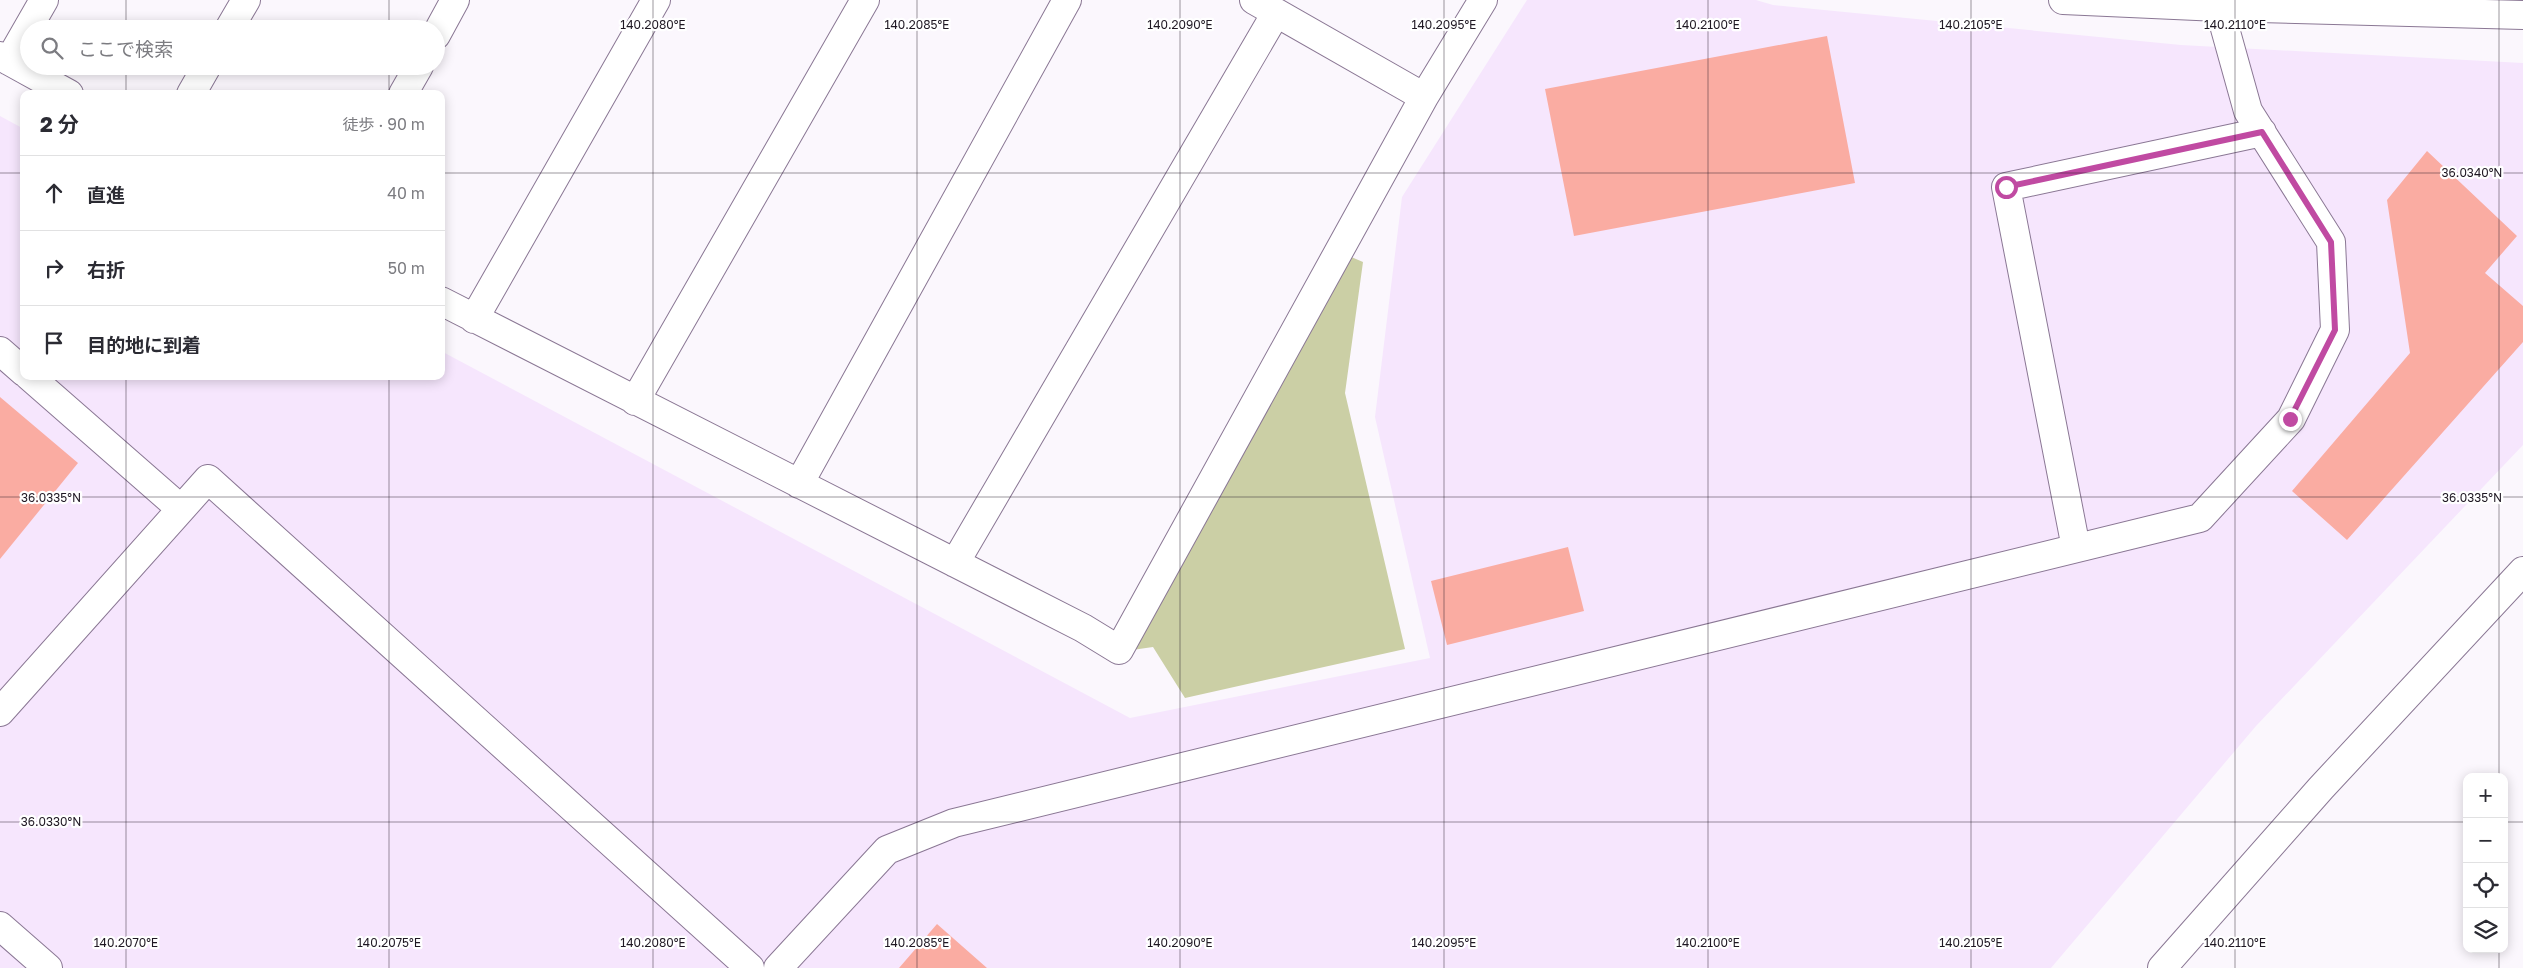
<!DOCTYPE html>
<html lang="ja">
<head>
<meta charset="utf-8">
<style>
	:root { --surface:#fff; --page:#f7f7f7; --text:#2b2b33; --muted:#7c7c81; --line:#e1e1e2 }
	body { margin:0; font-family:"Golos Text","Noto Sans JP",sans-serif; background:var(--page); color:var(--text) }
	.controls { position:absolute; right:15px; bottom:15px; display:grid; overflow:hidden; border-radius:10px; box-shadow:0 2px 12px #0003 }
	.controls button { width:45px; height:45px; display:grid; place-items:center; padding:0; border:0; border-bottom:1px solid var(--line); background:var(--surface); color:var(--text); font:25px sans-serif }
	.stop { position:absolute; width:15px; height:15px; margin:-11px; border:4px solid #c04aa2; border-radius:50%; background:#fff }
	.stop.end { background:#c04aa2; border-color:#fff; box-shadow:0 1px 5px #0008 }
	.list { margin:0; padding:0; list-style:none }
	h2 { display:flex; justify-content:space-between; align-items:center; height:65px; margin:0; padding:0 20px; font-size:21px }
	h2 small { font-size:16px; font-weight:400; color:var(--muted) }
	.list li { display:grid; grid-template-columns:32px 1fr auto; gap:15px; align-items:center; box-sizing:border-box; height:75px; padding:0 20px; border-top:1px solid var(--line) }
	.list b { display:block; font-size:19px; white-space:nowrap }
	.list em { font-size:16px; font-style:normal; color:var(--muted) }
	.icon { flex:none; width:28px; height:28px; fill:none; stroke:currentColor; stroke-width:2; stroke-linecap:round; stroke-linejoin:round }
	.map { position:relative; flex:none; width:2523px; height:968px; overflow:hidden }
	.search { position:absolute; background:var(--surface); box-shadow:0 2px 12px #0003; left:20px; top:20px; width:425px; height:55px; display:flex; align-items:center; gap:12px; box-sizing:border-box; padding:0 18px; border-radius:28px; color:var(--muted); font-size:19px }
	.panel { position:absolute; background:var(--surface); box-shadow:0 2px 12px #0003; left:20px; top:90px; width:425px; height:290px; border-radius:10px }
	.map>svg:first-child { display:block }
	.built { fill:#f6e6fd }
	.green { fill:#cbcfa5 }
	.building { fill:#faaca2 }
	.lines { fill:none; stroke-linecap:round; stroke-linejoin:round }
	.minor-casing { stroke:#8a7794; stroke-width:30 }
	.minor { stroke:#fff; stroke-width:28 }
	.route { stroke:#c04aa2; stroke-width:6 }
	.ticks { fill:none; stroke:#1f1823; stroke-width:1; stroke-opacity:0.45 }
	.ticks-label { font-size:12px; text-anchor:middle; fill:#1f1823; stroke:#fff; stroke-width:4.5; stroke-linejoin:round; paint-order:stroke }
</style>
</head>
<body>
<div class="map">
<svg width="2523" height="968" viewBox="0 0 2523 968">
	<rect width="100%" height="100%" fill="#fbf7fd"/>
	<path class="built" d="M 1527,0 L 1756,0 L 1773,5 L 2181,45 L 2523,63 L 2523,445 L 2256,726 L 2051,968 L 0,968 L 0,116 L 24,129 L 24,376 L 441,376 L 441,351 L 1130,718 L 1430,658 L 1375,417 L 1402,197 Z"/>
	<path class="green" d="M 1342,253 L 1363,262 L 1345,393 L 1405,649 L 1185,698 L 1153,647 L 1125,651 Z"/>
	<path class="building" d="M 1827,36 L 1855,183 L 1574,236 L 1545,89 Z
		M 2427,151 L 2517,236 L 2485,273 L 2523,306 L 2523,342 L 2347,540 L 2292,491 L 2410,353 L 2387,200 Z
		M 0,397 L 78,463 L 0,559 Z
		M 1568,547 L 1584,611 L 1447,645 L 1431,581 Z
		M 937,924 L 987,968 L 899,968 Z"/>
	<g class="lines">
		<defs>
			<path id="minor" d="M 1254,0 L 1424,97
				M 2063,0 L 2219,7 L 2523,15
				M 229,29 L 246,0
				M 436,35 L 455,0
				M 0,56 L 69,94
				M 9,61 L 44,0
				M 191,94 L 207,66
				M 403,94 L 419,66
				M 441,301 L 1083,628 L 1119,650 L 1424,97 L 1483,0
				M 474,319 L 656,0
				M 0,351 L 24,372
				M 29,376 L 181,509
				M 635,401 L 865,0
				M 799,484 L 1067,0
				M 2076,548 L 2006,187 L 2262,132
				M 955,563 L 1276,13
				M 0,712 L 208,479 L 750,968
				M 0,926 L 48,968
				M 778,968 L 887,850 L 954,823 L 2200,518 L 2291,419 L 2335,330 L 2331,242 L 2248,111 L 2219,7
				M 2162,968 L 2321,788 L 2523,571"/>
		</defs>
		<use href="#minor" class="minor-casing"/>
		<use href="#minor" class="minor"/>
	</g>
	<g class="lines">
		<path class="route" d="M 2006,187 L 2262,132 L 2331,242 L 2335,330 L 2290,419"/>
	</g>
	<path class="ticks" d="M 126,0 L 126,29M 389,0 L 389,29M 653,0 L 653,968M 917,0 L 917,968M 1180,0 L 1180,968M 1444,0 L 1444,968M 1708,0 L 1708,968M 1971,0 L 1971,968M 2235,0 L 2235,968M 2499,0 L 2499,777M 126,66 L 126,94M 389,66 L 389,94M 0,173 L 24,173M 441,173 L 2523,173M 126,376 L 126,968M 389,376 L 389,968M 0,497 L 2523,497M 0,822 L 2467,822M 2504,822 L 2523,822M 2499,949 L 2499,968"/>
	<g class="ticks-label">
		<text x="653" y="29">140.2080°E</text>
		<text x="917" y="29">140.2085°E</text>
		<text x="1180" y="29">140.2090°E</text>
		<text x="1444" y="29">140.2095°E</text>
		<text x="1708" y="29">140.2100°E</text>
		<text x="1971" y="29">140.2105°E</text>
		<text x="2235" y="29">140.2110°E</text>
		<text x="2472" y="177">36.0340°N</text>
		<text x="51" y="502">36.0335°N</text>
		<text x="2472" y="502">36.0335°N</text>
		<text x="51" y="826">36.0330°N</text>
		<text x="126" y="947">140.2070°E</text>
		<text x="389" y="947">140.2075°E</text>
		<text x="653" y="947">140.2080°E</text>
		<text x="917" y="947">140.2085°E</text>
		<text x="1180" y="947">140.2090°E</text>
		<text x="1444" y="947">140.2095°E</text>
		<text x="1708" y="947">140.2100°E</text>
		<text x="1971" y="947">140.2105°E</text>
		<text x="2235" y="947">140.2110°E</text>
	</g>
</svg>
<div class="controls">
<button>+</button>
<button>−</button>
<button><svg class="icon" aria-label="locate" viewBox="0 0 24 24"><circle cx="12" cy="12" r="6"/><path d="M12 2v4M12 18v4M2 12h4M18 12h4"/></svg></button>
<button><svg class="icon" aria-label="layers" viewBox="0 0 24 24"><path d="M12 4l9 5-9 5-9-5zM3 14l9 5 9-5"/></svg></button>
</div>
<div class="stop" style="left:2006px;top:187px"></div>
<div class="stop end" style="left:2290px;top:419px"></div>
<div class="search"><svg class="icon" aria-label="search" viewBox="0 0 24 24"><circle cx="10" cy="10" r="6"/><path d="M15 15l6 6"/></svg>ここで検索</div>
<section class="panel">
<h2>2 分<small>徒歩 · 90 m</small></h2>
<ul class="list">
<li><svg class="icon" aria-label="ahead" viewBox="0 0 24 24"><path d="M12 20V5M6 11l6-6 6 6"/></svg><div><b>直進</b></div><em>40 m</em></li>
<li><svg class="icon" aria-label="right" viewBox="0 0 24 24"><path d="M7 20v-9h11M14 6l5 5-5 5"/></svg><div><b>右折</b></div><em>50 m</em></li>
<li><svg class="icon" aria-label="arrive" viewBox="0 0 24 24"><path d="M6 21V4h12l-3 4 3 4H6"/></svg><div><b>目的地に到着</b></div></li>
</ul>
</section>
</div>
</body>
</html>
